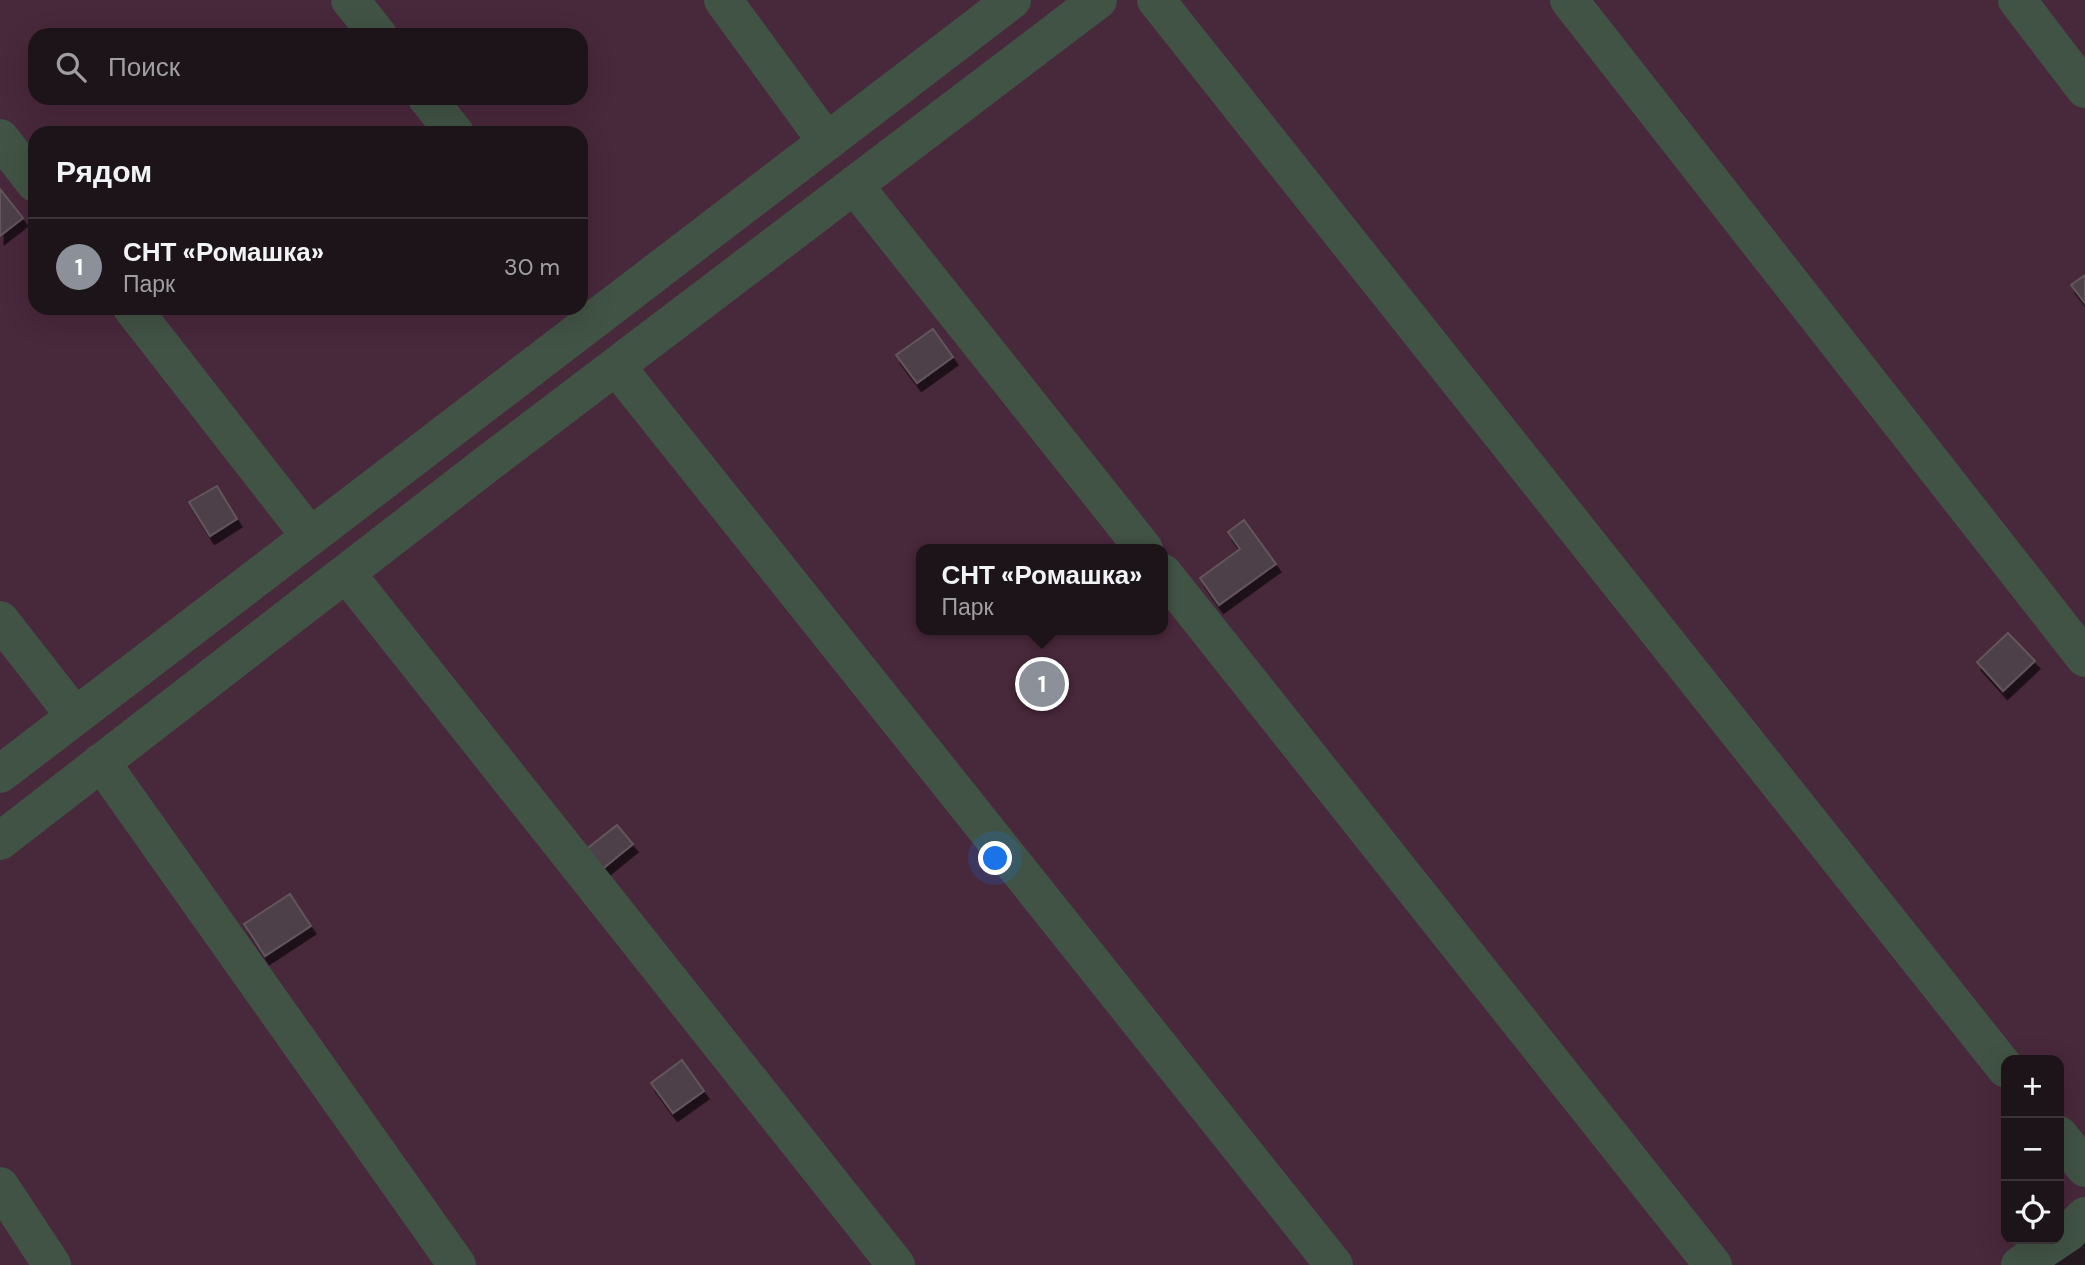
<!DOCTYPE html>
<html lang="ru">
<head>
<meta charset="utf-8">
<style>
	:root { --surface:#1c1418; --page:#251d21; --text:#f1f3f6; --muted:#a09ea2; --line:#3a3337; --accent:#8c9099 }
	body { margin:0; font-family:"DM Sans",sans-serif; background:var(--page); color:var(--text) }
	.controls { position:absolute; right:21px; bottom:21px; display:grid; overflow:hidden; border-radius:14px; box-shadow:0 7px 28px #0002 }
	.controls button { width:63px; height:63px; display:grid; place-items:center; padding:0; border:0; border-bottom:2px solid var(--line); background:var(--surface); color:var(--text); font:35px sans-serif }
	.you { position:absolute; left:996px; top:859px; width:24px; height:24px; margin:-18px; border:5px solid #fff; border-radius:50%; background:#1a73e8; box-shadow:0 0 0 10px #1a73e833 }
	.badge { display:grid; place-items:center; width:46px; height:46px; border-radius:50%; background:var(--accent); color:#fff; font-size:23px; font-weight:700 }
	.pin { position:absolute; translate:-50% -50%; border:4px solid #fff; box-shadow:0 2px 7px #0006 }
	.popup { position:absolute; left:916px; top:544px; width:252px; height:91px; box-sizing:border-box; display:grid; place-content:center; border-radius:14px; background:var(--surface); filter:drop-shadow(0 2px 5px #0005); font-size:23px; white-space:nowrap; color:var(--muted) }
	.popup b { font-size:26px; color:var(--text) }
	.popup::after { content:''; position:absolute; left:50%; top:100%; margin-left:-14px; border:14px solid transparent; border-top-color:var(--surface) }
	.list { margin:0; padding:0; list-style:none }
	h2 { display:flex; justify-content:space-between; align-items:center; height:91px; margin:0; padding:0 28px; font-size:30px }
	h2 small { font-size:23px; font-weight:400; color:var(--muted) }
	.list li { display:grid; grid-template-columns:46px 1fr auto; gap:21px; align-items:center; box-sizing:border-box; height:98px; padding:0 28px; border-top:2px solid var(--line) }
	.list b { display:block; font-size:26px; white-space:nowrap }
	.list p { margin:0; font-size:23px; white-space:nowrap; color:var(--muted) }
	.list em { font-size:23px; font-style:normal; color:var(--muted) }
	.icon { flex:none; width:38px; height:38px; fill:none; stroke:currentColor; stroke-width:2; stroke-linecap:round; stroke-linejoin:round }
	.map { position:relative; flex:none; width:2085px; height:1265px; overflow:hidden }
	.search { position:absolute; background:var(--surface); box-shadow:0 7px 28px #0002; left:28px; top:28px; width:560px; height:77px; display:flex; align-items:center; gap:18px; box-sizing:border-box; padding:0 24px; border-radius:21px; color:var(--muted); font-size:26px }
	.panel { position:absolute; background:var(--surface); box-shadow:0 7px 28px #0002; left:28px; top:126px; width:560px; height:189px; border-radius:21px }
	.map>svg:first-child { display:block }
	.green { fill:#48283b; fill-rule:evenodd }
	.building { fill:#4e4148; stroke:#62555c; stroke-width:2; filter:url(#shadow) }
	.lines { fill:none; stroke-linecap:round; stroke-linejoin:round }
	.minor { stroke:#415344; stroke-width:38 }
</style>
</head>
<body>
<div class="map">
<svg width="2085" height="1265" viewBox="0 0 2085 1265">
	<defs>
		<filter id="shadow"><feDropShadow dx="4.5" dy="8" stdDeviation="0" flood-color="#0009"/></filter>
	</defs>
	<rect width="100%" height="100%" fill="#251a20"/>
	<path class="green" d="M 0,0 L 2085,0 L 2085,1216 L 2068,1233 L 2020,1265 L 0,1265 ZM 35,35 L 581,35 L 581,98 L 35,98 ZM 35,133 L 581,133 L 581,308 L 35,308 ZM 921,549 L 1163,549 L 1163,630 L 921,630 ZM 2006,1060 L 2059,1060 L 2059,1239 L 2006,1239 Z"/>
	<path class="building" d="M 0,189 L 23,218 L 0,236 Z
		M 2085,275 L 2085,303 L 2071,285 Z
		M 933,329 L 953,357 L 917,383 L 896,355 Z
		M 217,486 L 237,519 L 210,536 L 189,502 Z
		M 1244,520 L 1276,564 L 1219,605 L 1200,578 L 1240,549 L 1228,532 Z
		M 2008,633 L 2035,661 L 2003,691 L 1977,662 Z
		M 617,825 L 633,844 L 595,875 L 579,855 Z
		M 290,894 L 311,926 L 265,956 L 244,924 Z
		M 682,1060 L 704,1091 L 673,1113 L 651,1083 Z"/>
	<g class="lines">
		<path class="minor" d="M 350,0 L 378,35
			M 723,0 L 827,142
			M 1156,0 L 2006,1069
			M 1569,0 L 2085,658
			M 2017,0 L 2085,89
			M 427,98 L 455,133
			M 0,138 L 35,183
			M 854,185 L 1144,549
			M 132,308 L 310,536
			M 616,366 L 1334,1265
			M 346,573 L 896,1265
			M 1163,573 L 1713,1265
			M 0,620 L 75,716
			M 101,762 L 457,1265
			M 0,774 L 1012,0
			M 0,841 L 483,467 L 1098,0
			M 2059,1135 L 2085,1168
			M 0,1186 L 52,1265
			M 2020,1265 L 2068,1233 L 2085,1216"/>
	</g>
</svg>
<div class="controls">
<button>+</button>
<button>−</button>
<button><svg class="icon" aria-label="locate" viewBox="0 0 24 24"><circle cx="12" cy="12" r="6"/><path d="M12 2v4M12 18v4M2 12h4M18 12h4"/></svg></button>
</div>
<div class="you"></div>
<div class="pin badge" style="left:1042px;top:684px">1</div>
<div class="popup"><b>СНТ «Ромашка»</b>Парк</div>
<div class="search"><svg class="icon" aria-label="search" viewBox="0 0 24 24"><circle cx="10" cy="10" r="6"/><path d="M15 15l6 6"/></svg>Поиск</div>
<section class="panel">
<h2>Рядом<small></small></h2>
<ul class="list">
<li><span class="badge">1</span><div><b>СНТ «Ромашка»</b><p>Парк</p></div><em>30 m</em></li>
</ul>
</section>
</div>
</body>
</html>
